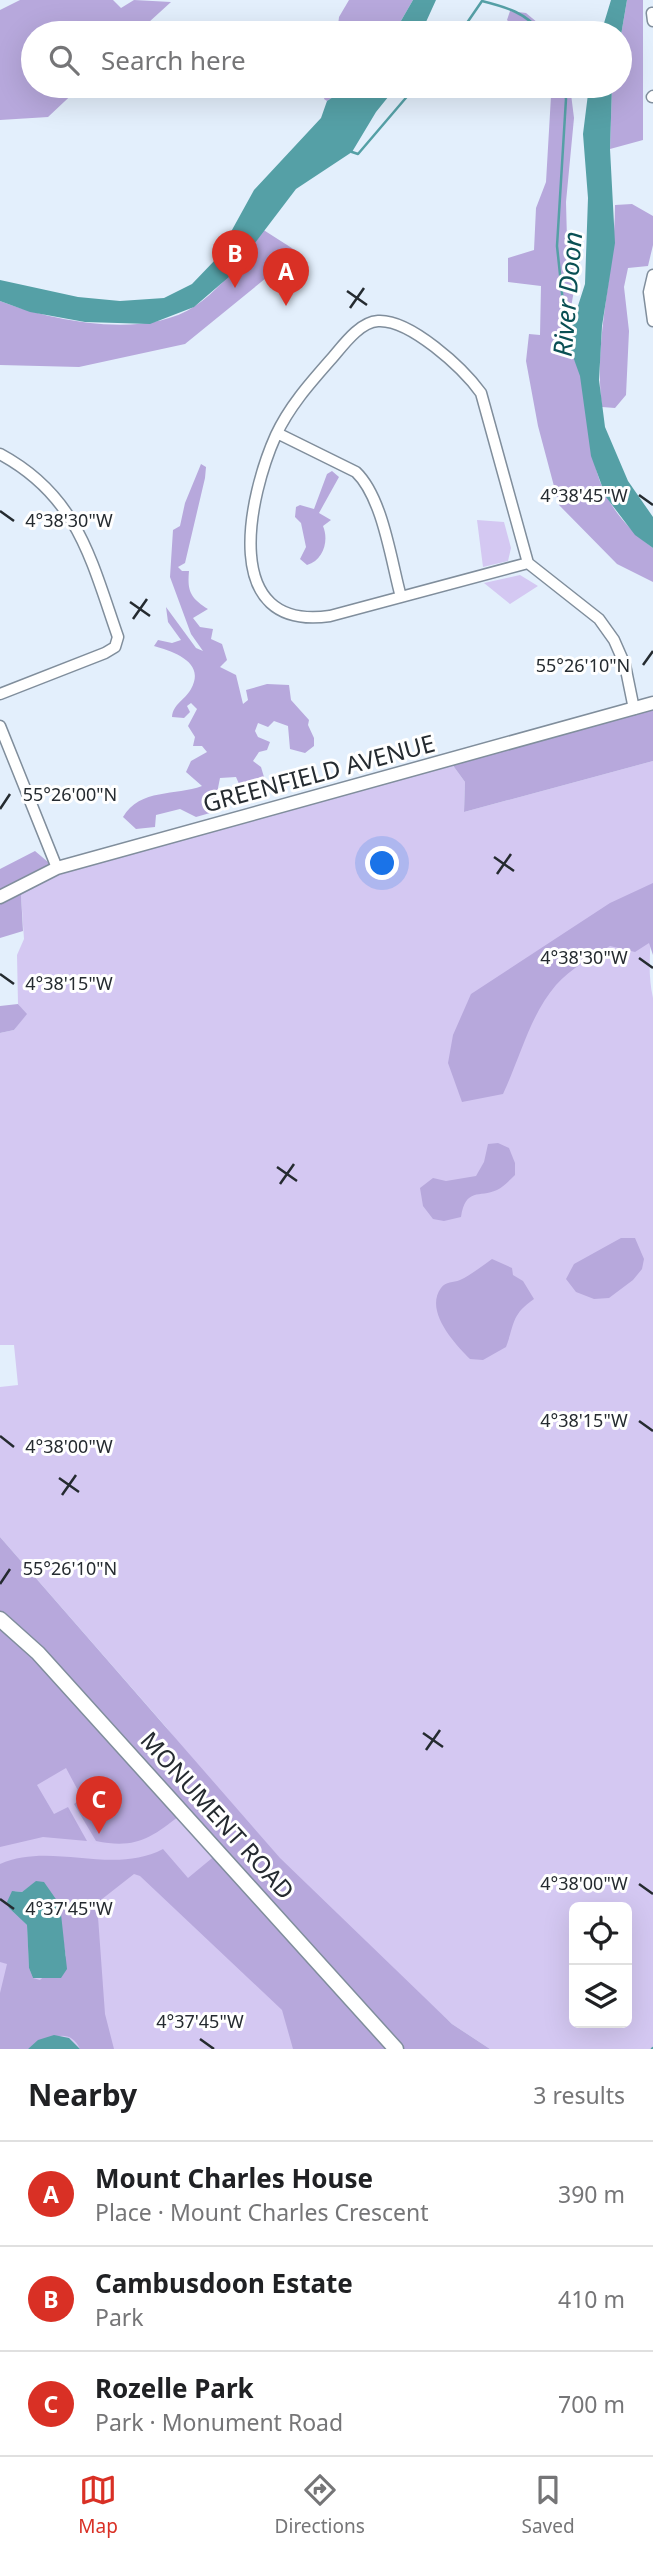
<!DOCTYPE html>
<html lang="en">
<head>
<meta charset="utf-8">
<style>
	:root { --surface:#fff; --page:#f2f2f2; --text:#202124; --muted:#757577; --line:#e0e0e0; --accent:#d93025 }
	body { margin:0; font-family:"Noto Sans",sans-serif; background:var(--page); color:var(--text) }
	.controls { position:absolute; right:21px; bottom:21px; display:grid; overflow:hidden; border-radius:10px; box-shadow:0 7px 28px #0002 }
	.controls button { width:63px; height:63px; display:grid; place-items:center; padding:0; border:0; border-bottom:2px solid var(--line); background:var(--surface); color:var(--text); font:35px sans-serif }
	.you { position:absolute; left:383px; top:864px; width:24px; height:24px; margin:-18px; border:5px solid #fff; border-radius:50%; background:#1a73e8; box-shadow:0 0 0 10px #1a73e833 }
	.badge { display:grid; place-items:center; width:46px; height:46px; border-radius:50%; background:var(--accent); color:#fff; font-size:23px; font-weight:700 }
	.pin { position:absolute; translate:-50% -58px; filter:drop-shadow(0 2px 4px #0008) }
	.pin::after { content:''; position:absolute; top:37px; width:24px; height:21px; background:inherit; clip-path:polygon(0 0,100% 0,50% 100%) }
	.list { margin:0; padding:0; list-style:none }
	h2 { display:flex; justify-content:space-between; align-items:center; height:91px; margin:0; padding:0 28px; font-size:30px }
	h2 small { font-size:23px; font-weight:400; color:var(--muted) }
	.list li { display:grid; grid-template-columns:46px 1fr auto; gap:21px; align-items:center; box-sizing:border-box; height:105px; padding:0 28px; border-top:2px solid var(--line) }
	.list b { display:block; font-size:26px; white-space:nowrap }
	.list p { margin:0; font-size:23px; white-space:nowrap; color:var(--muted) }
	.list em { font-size:23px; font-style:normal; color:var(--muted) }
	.icon { flex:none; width:38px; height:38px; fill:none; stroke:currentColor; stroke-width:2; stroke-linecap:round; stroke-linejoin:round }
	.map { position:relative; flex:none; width:653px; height:2049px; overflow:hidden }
	.search { position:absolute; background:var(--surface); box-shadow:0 7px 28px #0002; left:21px; right:21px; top:21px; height:77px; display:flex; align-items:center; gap:18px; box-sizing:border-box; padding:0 24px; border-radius:38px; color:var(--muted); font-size:26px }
	.sheet { height:406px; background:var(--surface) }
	nav { display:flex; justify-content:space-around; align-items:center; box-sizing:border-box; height:98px; border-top:2px solid var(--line); background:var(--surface); font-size:19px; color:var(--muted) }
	nav a { display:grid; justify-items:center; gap:4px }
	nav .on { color:var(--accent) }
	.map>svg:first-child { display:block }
	.green { fill:#d4c8f2; fill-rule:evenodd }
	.forest { fill:#b7a8dc; fill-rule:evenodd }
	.water { fill:#55a0a6 }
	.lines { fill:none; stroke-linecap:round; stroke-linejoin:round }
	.stream { stroke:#55a0a6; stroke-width:2.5 }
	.minor-casing { stroke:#808e9c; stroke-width:13 }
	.tertiary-casing { stroke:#808e9c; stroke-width:15 }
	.secondary-casing { stroke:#808e9c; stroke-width:17 }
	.minor { stroke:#fff; stroke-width:10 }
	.tertiary { stroke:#fff; stroke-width:12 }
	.secondary { stroke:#fff; stroke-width:14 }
	.ticks { fill:none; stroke:#252b30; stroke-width:2.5 }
	.labels { text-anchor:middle; stroke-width:6; stroke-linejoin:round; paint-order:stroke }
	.street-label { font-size:24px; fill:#252b30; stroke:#fff }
	.water-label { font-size:26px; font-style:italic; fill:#0a5054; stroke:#fff }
	.ticks-label { font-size:18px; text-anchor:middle; fill:#252b30; stroke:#fff; stroke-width:6; stroke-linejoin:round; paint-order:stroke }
</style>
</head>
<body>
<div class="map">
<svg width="653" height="2049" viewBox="0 0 653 2049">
	<rect width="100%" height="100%" fill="#e3effc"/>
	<path class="green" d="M 477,520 L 504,522 L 511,548 L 508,561 L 483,567 Z
		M 520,575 L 538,586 L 510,604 L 484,583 Z
		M 449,760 L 465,782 L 464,812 L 653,761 C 653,810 653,859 653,908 C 652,939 646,967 653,998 L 653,2049 L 490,2049 L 452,2024 L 255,1840 L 166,1727 L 0,1537 L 0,1387 L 18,1385 L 14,1345 L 0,1345 L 0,1033 L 14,1030 L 26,1014 L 18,1004 L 17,955 L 24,939 L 21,895 L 60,873 ZM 574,1907 L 627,1907 L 627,2023 L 574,2023 Z
		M 0,1622 L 391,2049 L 0,2049 Z"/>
	<path class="forest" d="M 20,0 L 113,0 L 121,8 L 134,0 L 171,2 L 137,33 L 33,33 L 33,86 L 81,86 L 48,117 L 0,120 L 0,10 Z
		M 349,0 L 413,0 L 394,33 L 337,33 L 339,17 Z
		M 627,0 L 643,0 L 643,140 L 610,149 L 612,86 L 620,86 L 620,41 Z
		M 510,11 L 526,13 L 550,33 L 519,33 L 507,20 Z
		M 328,86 L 350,86 L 327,101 L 324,99 Z
		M 548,86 L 570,86 L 574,118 L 566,202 L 567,240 L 581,256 C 576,283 569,309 568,336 C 567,350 578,363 581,377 C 594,450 586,498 653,548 L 653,582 L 617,564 L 559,505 L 538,426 L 526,361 L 529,334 L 540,335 L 541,286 L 508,282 L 508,258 L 534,250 L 536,208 L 546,182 L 551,96 Z
		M 632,204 L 653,216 L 653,245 L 648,266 L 628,268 L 624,287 L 629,331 L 626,395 L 615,408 L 602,407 C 593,339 615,273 615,205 Z
		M 262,229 L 298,252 L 185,344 L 79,367 L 0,365 L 0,301 C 52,321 145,340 195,306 C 224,287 243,257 262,229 Z
		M 201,464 L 206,467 L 205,478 L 185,563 L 178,567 L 182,571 L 189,571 C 187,592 191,598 208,609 L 193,618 L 200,627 L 213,629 L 211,639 L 222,644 L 227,660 L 220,667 L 236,675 L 243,704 L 248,700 L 246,690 L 267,684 L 289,685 L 291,700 L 309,720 L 308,725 L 314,738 L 314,746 L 305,753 L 290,749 L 288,726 L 274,721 L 268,727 L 258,723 L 255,731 L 258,737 L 270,742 L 267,750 L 259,752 L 253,761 L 261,767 L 267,787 L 248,796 L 243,793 L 236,777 L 220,778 L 218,788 L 222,805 L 217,811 L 196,817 L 180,809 L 156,815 L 155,827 L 136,829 L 123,817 C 140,788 176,796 202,786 L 186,772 L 191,761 L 207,752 L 202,746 L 193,746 L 195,737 L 188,726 L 197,709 L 191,703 L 187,706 L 190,712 L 184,718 L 172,717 C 173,704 185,700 191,689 C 206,662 174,652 154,646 L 158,640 L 172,643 L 181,640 L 168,622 L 166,607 L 196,648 L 203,651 L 191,634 L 170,577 L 173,530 L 180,526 L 185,503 Z
		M 332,471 L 339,477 L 319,513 L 331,520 L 323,526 C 329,540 324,560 307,565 L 300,559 L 306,547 L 301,523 L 295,517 L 296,507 L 300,505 L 314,509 L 327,474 Z
		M 653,703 L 653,761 L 464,812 L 465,782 L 449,760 Z
		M 35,851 L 61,873 L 21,895 L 23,931 L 0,938 L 0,869 Z
		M 653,883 L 653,955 L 649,943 L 635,952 L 610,946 C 592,957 570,969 556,985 C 530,1015 520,1058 503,1094 L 462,1102 L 448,1063 L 453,1035 L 471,994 L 610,903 Z
		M 18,1004 L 27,1014 L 14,1030 L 0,1033 L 0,1006 Z
		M 498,1143 L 509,1148 L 515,1163 L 515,1175 C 510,1180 503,1187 497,1190 C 479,1198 466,1187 461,1217 L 444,1221 L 433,1219 L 423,1206 L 420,1188 L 433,1178 L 446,1181 L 476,1176 L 484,1162 L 488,1144 Z
		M 621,1238 L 635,1238 L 644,1259 L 642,1269 L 633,1280 L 609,1298 L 594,1299 L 576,1292 L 566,1279 L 574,1264 Z
		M 492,1259 L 512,1268 L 513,1275 L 523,1281 L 534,1299 C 511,1315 515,1323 506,1347 L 483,1360 L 470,1359 C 455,1344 424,1311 441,1288 C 446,1281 453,1283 460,1280 C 471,1275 482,1266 492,1259 Z
		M 0,1537 L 280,1858 L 452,2024 L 490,2049 L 403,2049 L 0,1617 Z
		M 0,1622 L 180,1815 C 151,1839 134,1849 96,1841 L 74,1804 L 82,1798 L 66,1768 L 37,1785 L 54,1814 L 68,1807 L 87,1841 L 43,1837 L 0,1847 Z
		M 163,1849 L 188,1878 L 217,1854 L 391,2049 L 293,2049 L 282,2010 L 140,1876 L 134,1874 L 97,1903 L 105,2014 L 114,2049 L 80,2049 C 68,2023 44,2042 28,2049 C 22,2049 7,2049 0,2049 L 0,1993 L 7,1964 L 0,1962 L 0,1864 C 52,1841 112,1876 163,1849 ZM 30,1886 C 62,1918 59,1911 66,1956 L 40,1980 L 33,1978 L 29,1968 L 27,1925 L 9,1908 L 15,1891 L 22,1892 Z"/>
	<path class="water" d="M 413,0 L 436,0 L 421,33 L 394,33 Z
		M 611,0 L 627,0 L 620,41 L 620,33 L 601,33 Z
		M 350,86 L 397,86 L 376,112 L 352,152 L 296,189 L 230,276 L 194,307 L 150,324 L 85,322 L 30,312 L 0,301 L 0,280 L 78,297 L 120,301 L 164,298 L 192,284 L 216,259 L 254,190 L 321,118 L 327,101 Z
		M 589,86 L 612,86 L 610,149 L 615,243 L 602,326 L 599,380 L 605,427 L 628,481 L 653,517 L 653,548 L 635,535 L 606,497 L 591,456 L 580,376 L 567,340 L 585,284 L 588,198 L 583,134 Z
		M 36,1881 L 44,1882 L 60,1905 L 67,1969 L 61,1978 L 33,1978 L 29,1968 L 27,1925 L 9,1908 L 7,1902 L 12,1891 L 22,1892 Z
		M 54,2035 L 69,2038 L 80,2049 L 28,2049 L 38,2040 Z"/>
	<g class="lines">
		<path class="stream" d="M 460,33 L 482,1 C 506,7 527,13 541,33
			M 563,86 L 566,99 L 557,246 L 567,340
			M 352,152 L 358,154 L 416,86
			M 652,2049 L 653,2048"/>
		<defs>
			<path id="minor" d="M 652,13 L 653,21
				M 652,97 L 653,96
				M 653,275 L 649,292 L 653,321
				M 277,433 L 356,472 C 383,498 391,561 401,597
				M 0,454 C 78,496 91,560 118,637 L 115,647 L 105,653 L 0,694
				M 528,563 L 330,616 C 218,632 249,495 276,435 C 290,405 312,381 333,357 C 344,344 360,322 378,321 C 410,319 463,368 481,393 L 528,563 L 599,619 L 614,640 L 625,665 L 634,709
				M 0,726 L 57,868"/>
			<path id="tertiary" d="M 0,897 L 57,868 L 653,703"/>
			<path id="secondary" d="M 0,1619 L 38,1653 L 396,2049"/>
		</defs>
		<use href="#minor" class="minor-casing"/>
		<use href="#tertiary" class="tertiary-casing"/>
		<use href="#secondary" class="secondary-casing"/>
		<use href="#minor" class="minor"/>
		<use href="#tertiary" class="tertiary"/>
		<use href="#secondary" class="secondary"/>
	</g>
	<path class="ticks" d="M 347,291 L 367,305M 350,308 L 364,288M 639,495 L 653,505M 0,511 L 14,521M 130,602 L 150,616M 133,619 L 147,599M 643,665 L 653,651M 0,809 L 10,794M 494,857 L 514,871M 497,874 L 511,854M 639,958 L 653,968M 0,974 L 14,984M 277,1167 L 297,1181M 280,1184 L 294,1164M 639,1421 L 653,1431M 0,1436 L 14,1447M 59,1478 L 79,1492M 62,1495 L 76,1475M 0,1584 L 10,1569M 423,1733 L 443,1747M 426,1750 L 440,1730M 639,1884 L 653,1894M 0,1899 L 14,1909M 200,2039 L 214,2049"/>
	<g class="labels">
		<g class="street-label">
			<text transform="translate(319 774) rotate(-15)" y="8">GREENFIELD AVENUE</text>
			<text transform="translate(217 1816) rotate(48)" y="8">MONUMENT ROAD</text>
		</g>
		<g class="water-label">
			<text transform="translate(568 294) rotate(-85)" y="9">River Doon</text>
		</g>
	</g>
	<g class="ticks-label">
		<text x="584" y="502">4°38'45"W</text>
		<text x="69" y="527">4°38'30"W</text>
		<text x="583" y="672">55°26'10"N</text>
		<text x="70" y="801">55°26'00"N</text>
		<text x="584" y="964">4°38'30"W</text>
		<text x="69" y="990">4°38'15"W</text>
		<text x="584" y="1427">4°38'15"W</text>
		<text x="69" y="1453">4°38'00"W</text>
		<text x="70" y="1575">55°26'10"N</text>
		<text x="584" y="1890">4°38'00"W</text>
		<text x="69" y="1915">4°37'45"W</text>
		<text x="200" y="2028">4°37'45"W</text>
	</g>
</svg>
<div class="controls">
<button><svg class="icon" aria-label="locate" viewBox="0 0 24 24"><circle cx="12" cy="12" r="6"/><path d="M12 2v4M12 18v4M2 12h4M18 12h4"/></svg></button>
<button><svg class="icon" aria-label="layers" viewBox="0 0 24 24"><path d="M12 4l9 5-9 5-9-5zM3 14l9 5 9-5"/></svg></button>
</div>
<div class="you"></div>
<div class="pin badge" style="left:286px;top:306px">A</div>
<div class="pin badge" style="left:235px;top:288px">B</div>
<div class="pin badge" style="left:99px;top:1834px">C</div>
<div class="search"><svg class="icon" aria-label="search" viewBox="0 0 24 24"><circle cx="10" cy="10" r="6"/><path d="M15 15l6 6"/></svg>Search here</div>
</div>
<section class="sheet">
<h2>Nearby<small>3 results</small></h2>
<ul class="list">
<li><span class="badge">A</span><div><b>Mount Charles House</b><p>Place · Mount Charles Crescent</p></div><em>390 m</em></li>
<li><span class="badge">B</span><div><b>Cambusdoon Estate</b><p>Park</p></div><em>410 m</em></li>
<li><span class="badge">C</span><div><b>Rozelle Park</b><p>Park · Monument Road</p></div><em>700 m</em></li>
</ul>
</section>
<nav>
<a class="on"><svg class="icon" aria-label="map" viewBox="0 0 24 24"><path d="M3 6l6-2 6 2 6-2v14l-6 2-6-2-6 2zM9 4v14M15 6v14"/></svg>Map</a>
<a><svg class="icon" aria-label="directions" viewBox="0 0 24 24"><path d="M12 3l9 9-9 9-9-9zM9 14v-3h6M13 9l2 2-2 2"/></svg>Directions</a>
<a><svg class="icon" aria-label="saved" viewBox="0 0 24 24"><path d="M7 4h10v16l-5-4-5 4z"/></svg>Saved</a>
</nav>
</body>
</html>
